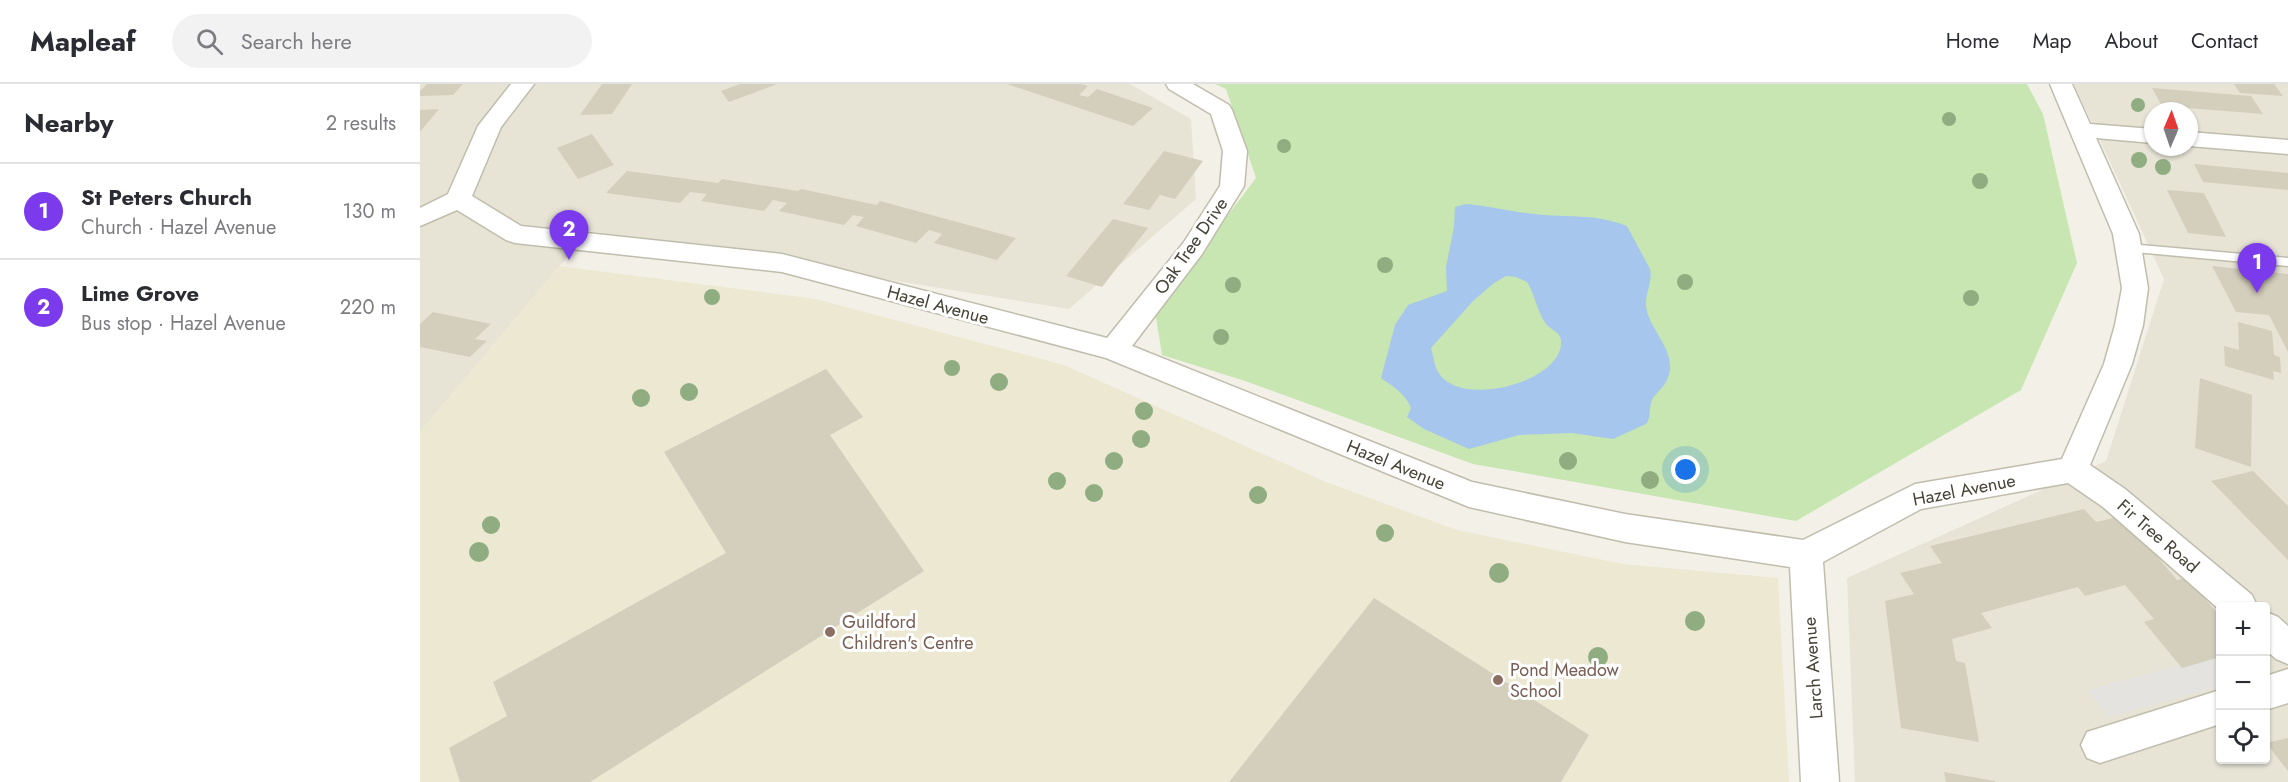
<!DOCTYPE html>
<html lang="en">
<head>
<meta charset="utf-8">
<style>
	:root { --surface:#fff; --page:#f2f2f3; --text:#2b2b33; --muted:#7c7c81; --line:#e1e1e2; --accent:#7c3aed }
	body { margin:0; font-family:Jost,sans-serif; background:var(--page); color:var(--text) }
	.controls { position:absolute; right:18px; bottom:18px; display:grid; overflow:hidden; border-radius:6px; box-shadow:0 2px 4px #0004 }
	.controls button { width:54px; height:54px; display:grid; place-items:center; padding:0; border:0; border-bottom:2px solid var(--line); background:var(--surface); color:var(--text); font:30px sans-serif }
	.compass { position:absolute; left:1724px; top:18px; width:54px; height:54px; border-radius:50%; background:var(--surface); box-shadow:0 2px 4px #0004; rotate:2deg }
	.you { position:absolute; left:1266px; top:386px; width:21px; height:21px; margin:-15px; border:4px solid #fff; border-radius:50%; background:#1a73e8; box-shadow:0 0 0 9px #1a73e833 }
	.badge { display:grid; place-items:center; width:39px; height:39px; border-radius:50%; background:var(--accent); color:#fff; font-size:20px; font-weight:700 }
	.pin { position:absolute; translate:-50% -50px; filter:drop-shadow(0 2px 3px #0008) }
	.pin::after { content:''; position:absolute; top:32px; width:21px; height:18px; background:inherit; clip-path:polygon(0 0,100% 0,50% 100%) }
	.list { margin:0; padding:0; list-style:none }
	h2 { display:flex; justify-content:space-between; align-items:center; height:78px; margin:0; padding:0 24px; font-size:26px }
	h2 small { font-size:20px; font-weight:400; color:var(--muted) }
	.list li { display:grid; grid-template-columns:39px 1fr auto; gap:18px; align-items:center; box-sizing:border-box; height:96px; padding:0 24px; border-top:2px solid var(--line) }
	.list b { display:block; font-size:22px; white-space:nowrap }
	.list p { margin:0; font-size:20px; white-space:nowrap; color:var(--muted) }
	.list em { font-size:20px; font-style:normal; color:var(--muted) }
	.icon { flex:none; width:33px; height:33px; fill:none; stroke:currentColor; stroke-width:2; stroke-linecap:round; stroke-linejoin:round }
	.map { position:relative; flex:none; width:1868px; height:698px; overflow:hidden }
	header { display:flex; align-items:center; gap:36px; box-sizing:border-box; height:84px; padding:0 30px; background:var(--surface); border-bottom:2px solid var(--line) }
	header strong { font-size:28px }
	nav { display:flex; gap:33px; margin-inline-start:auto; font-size:21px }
	.search { width:420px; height:54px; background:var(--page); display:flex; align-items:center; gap:15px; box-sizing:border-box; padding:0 21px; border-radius:33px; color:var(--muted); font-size:22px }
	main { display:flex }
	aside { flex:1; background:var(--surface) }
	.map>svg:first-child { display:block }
	.residential { fill:#e7e4d6; fill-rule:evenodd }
	.education { fill:#ece8d2 }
	.green { fill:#c7e6b1 }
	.parking { fill:#e4e3df }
	.water { fill:#a6c6ee; fill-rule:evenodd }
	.building { fill:#d4cebd }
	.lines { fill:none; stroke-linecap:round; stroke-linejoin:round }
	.service-casing { stroke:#c1bdad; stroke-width:3 }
	.minor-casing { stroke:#c1bdad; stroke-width:3 }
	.service { fill:#fff; fill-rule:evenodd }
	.minor { fill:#fff; fill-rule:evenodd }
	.tree { fill:#8fad80 }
	.education-dot { fill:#8d6e63; stroke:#fff; stroke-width:2 }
	.labels { text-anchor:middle; stroke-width:6; stroke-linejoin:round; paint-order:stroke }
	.street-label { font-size:18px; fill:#464236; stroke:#fff }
	.education-label { font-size:18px; fill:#785e54; stroke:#fff; text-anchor:start }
</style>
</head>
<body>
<header>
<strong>Mapleaf</strong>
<div class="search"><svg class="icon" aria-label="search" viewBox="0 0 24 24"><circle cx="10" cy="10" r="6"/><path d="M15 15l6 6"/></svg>Search here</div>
<nav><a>Home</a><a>Map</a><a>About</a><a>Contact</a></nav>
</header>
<main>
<aside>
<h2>Nearby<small>2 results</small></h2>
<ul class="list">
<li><span class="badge">1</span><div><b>St Peters Church</b><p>Church · Hazel Avenue</p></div><em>130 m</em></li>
<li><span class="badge">2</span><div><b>Lime Grove</b><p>Bus stop · Hazel Avenue</p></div><em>220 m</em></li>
</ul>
</aside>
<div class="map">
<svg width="1868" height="698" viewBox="0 0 1868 698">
	<rect width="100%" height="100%" fill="#f3f1e7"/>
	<path class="residential" d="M 0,0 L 710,0 L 771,35 L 776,115 L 649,225 L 169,147 L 0,348 Z
		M 1654,0 L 1868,0 L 1868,698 L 1435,698 L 1427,494 L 1686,377 L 1744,195 ZM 1733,27 L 1769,27 L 1769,63 L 1733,63 ZM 1800,522 L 1846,522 L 1846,676 L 1800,676 Z"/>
	<path class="education" d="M 139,182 L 396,215 L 644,281 L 906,398 L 1037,446 L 1203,480 L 1358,494 L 1369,698 L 0,698 L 0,348 Z"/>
	<path class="green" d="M 795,0 L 1607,0 L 1623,30 L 1657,179 L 1601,306 L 1376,437 L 1053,380 L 825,297 L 742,271 L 735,227 L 836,94 L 806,5 Z"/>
	<path class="parking" d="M 1800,570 L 1800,602 L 1688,633 L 1668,606 Z"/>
	<path class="water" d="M 1046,120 C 1070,122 1092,128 1115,130 C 1148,134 1174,129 1207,142 L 1230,185 C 1233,198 1225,209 1226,222 C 1228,246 1260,268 1247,296 C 1244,303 1237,308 1233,314 C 1228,322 1232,333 1226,340 L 1193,355 L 1152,349 L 1099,351 L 1049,365 L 1004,345 L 987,333 L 991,324 C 986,310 972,302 961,294 L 975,241 L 988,221 L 1027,207 L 1026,183 L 1034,143 L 1035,123 ZM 1086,192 L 1096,193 L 1107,198 C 1115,211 1117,227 1126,240 C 1131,246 1141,248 1141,257 C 1144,298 1037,327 1017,286 C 1014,280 1013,270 1011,264 L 1053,217 L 1074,199 Z"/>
	<path class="building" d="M 7,0 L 43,0 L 33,11 L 0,12 L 0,7 Z
		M 182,0 L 212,0 L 192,30 L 160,31 Z
		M 320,0 L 357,0 L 309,18 L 301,7 Z
		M 587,0 L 661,0 L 668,2 L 659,11 L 668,13 L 677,5 L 733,24 L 713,42 Z
		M 1814,0 L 1854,0 L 1863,12 L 1820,9 Z
		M 1732,4 L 1831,12 L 1843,30 L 1742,22 Z
		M 19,25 L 0,48 L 0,26 Z
		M 172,50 L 194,81 L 158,95 L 137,64 Z
		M 744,67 L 783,77 L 755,115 L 740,111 L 729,126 L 703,120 Z
		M 1774,80 L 1868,89 L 1868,106 L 1783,98 Z
		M 207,87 L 298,99 L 302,95 L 378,107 L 381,105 L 457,121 L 460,117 L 596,154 L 577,176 L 514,159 L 522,150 L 509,146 L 496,159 L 436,142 L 444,133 L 433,131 L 424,141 L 359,127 L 367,119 L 353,116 L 344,127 L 281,117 L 287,110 L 270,108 L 260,119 L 186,109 Z
		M 1747,106 L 1784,109 L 1806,153 L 1768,149 Z
		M 693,135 L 728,144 L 682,203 L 646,192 Z
		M 1792,182 L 1868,190 L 1868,268 L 1849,231 L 1816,228 Z
		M 13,228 L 71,240 L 55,255 L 67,257 L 50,273 L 0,263 L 0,240 Z
		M 1818,238 L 1852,247 L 1854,271 L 1860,273 L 1861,289 L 1853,287 L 1854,296 L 1805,282 L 1804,262 L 1819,266 Z
		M 406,285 L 443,333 L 410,351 L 504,487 L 170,698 L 40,698 L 29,664 L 87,632 L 73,598 L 306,469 L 244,368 Z
		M 1780,294 L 1832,311 L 1831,383 L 1775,364 Z
		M 1833,387 L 1868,422 L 1868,476 L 1791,397 Z
		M 1664,425 L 1676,438 L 1703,432 L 1757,496 L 1767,494 L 1800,532 L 1800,573 L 1762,584 L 1724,538 L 1734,535 L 1705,501 L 1665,512 L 1658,503 L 1561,529 L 1572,544 L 1532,555 L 1536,577 L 1545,579 L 1559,658 L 1481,644 L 1465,517 L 1494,510 L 1480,489 L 1522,479 L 1510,462 Z
		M 954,514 L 1169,651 L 1141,698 L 809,698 Z
		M 1868,654 L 1868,687 L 1846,659 Z
		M 1524,688 L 1575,697 L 1575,698 L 1526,698 Z"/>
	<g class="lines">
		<defs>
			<path id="service" d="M 1709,160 L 1868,174 L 1868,182 L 1704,167 L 1703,164 L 1704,161 Z"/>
			<path id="minor" d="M 91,0 L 114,0 L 81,43 L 52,112 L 101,142 L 362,170 L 687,254 L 764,158 L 800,102 L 803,67 L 791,30 L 749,5 L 746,0 L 773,0 L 809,21 L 812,26 L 827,67 L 824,102 L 782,170 L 712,262 L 1052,398 L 1205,430 L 1383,456 L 1495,400 L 1642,375 L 1684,280 L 1695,241 L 1702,204 L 1693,150 L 1630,0 L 1652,0 L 1670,40 L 1733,45 L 1733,59 L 1676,54 L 1719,150 L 1728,204 L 1723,241 L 1712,280 L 1670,381 L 1705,405 L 1832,511 L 1837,522 L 1800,522 L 1800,526 L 1683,423 L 1648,399 L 1501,425 L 1403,478 L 1419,698 L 1381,698 L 1370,483 L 1205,458 L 1049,423 L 686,274 L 362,188 L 95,159 L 86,156 L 37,126 L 0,142 L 0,124 L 28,110 L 58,42 Z
				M 1769,48 L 1868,56 L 1868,70 L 1769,62 Z
				M 1846,528 L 1858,533 L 1868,542 L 1868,580 L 1856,575 L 1846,566 Z
				M 1868,585 L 1868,619 L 1846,626 L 1846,592 Z
				M 1800,606 L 1800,640 L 1680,679 L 1667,674 L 1661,661 L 1667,648 Z"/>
		</defs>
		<use href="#service" class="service-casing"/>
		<use href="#minor" class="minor-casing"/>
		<use href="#service" class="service"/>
		<use href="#minor" class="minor"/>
	</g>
	<g class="tree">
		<circle cx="1718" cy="21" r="7"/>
		<circle cx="1529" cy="35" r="7"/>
		<circle cx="864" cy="62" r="7"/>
		<circle cx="1719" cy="76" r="8"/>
		<circle cx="1743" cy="83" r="8"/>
		<circle cx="1560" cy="97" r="8"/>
		<circle cx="965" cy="181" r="8"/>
		<circle cx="1265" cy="198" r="8"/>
		<circle cx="813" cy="201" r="8"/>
		<circle cx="292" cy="213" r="8"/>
		<circle cx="1551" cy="214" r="8"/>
		<circle cx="801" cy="253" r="8"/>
		<circle cx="532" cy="284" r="8"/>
		<circle cx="579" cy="298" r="9"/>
		<circle cx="269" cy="308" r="9"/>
		<circle cx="221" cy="314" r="9"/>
		<circle cx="724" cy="327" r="9"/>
		<circle cx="721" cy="355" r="9"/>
		<circle cx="694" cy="377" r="9"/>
		<circle cx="1148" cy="377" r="9"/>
		<circle cx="1230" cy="396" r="9"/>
		<circle cx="637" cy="397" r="9"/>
		<circle cx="674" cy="409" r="9"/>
		<circle cx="838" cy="411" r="9"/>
		<circle cx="71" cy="441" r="9"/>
		<circle cx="965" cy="449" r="9"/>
		<circle cx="59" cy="468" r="10"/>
		<circle cx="1079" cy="489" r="10"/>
		<circle cx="1275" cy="537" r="10"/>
		<circle cx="1178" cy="573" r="10"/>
	</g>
	<g class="education-dot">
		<circle cx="410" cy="548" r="6"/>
		<circle cx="1078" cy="596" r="6"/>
	</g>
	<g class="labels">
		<g class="street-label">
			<text transform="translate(771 162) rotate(-55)" y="6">Oak Tree Drive</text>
			<text transform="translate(518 221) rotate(15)" y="6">Hazel Avenue</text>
			<text transform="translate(976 381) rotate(22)" y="6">Hazel Avenue</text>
			<text transform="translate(1544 406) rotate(-11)" y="6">Hazel Avenue</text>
			<text transform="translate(1738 452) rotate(41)" y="6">Fir Tree Road</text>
			<text transform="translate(1393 584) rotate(-94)" y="6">Larch Avenue</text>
		</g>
		<g class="education-label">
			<text x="422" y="544">Guildford<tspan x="422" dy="21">Children's Centre</tspan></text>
			<text x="1090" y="592">Pond Meadow<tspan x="1090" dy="21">School</tspan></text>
		</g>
	</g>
</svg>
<div class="controls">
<button>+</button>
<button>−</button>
<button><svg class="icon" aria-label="locate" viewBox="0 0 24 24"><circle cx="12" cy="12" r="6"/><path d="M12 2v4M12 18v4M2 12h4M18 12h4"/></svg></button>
</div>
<svg class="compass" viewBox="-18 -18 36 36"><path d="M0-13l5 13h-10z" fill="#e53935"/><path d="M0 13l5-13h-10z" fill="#7c7c81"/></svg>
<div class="you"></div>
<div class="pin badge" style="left:1837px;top:209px">1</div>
<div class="pin badge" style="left:149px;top:176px">2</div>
</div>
</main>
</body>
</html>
